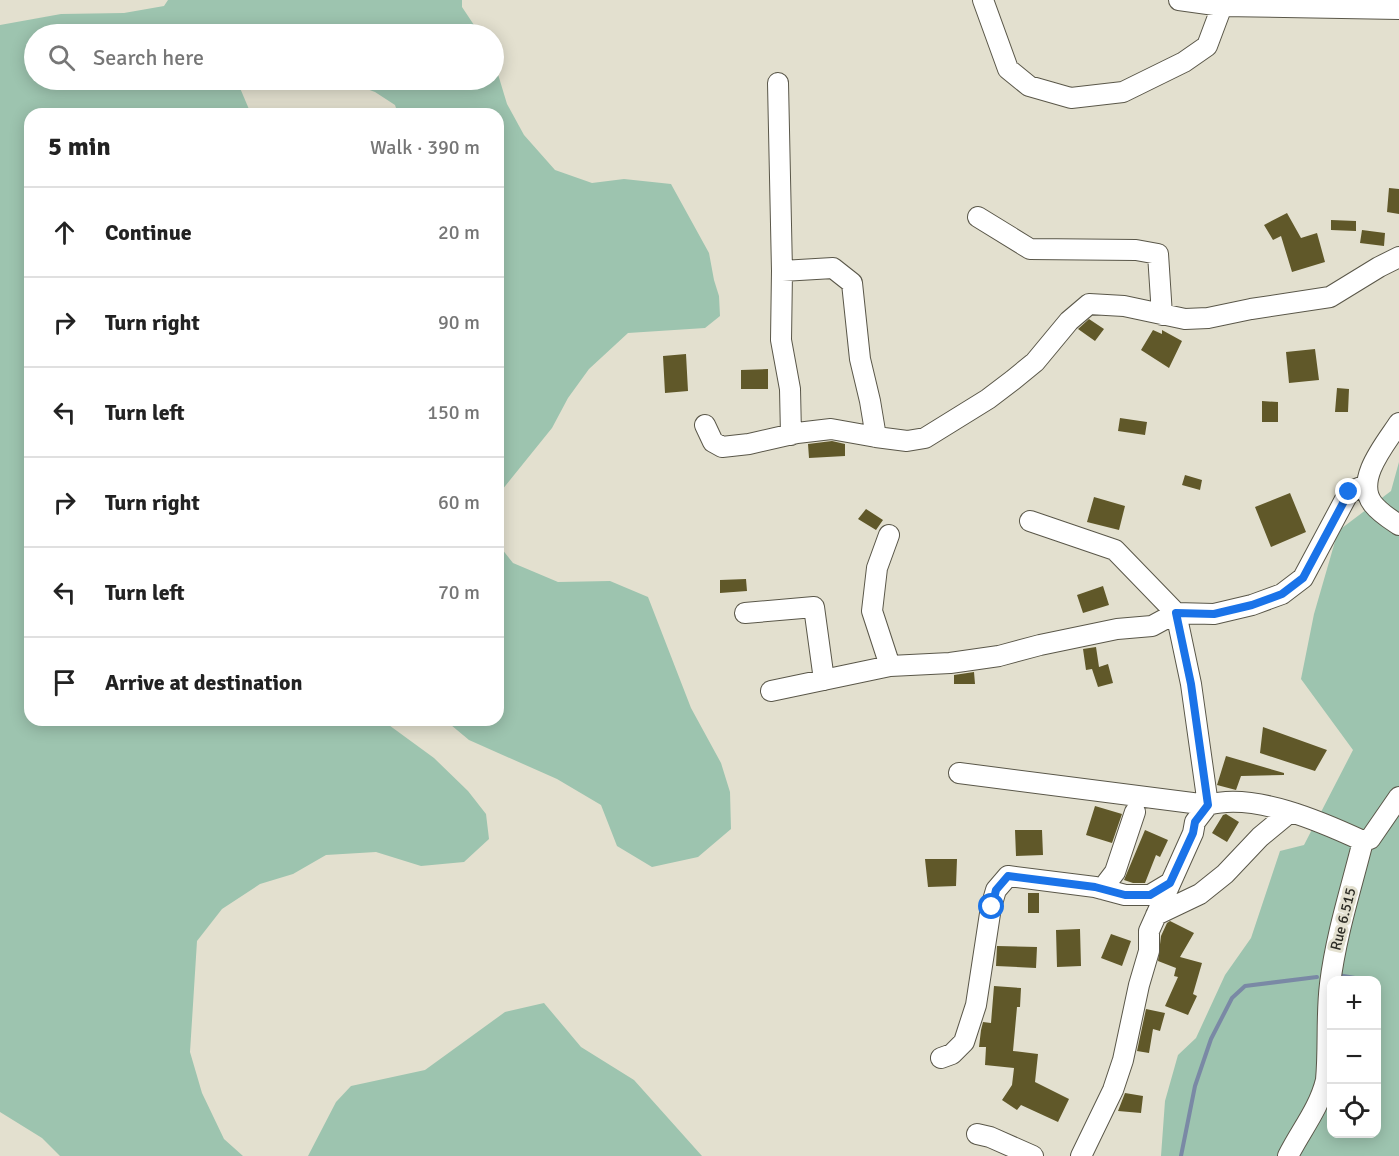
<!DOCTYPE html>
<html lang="en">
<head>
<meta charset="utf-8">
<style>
	:root { --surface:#fff; --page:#f6f6f6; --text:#222; --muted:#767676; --line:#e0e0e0 }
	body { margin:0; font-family:Signika,sans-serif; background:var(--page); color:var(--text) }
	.controls { position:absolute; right:18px; bottom:18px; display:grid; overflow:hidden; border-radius:12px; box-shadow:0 3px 15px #0003 }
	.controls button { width:54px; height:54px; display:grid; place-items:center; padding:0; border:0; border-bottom:2px solid var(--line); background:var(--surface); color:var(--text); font:30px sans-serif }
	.stop { position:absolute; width:18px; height:18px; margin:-14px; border:4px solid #1a73e8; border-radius:50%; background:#fff }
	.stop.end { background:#1a73e8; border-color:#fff; box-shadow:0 2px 6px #0008 }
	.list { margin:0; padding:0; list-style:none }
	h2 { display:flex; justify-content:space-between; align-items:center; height:78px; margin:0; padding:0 24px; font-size:26px }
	h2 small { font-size:20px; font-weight:400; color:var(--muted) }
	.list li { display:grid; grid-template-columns:39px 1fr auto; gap:18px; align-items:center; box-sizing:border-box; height:90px; padding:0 24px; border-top:2px solid var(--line) }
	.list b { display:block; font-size:22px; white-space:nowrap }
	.list em { font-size:20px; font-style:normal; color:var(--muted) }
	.icon { flex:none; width:33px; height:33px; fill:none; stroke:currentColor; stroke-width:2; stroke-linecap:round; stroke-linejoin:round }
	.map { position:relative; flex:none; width:1399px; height:1156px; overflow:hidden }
	.search { position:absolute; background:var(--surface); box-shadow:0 3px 15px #0003; left:24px; top:24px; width:480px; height:66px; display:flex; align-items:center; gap:15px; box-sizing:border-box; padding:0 21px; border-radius:33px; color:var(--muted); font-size:22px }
	.panel { position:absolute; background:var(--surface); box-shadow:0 3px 15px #0003; left:24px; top:108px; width:480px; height:618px; border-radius:18px }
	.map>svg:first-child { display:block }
	.green { fill:#9dc4af; fill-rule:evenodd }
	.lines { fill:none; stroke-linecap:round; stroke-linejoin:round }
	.stream { stroke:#7a89a5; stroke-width:4 }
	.building { fill:#605829 }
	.minor-casing { stroke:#5a5749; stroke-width:22 }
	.minor { stroke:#fff; stroke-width:20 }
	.route { stroke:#1a73e8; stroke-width:8 }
	.labels { text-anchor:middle; stroke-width:6; stroke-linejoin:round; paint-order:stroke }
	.street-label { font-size:15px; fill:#2c2b24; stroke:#e3e0cf }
</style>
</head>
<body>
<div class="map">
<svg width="1399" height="1156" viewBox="0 0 1399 1156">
	<rect width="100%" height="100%" fill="#e3e0cf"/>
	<path class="green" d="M 168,0 L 462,0 L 462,7 L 480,34 L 34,34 L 34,80 L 246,80 L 240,88 L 251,114 L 30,114 L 30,720 L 382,720 L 434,758 L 468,791 L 486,814 L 489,839 L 464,862 L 421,866 L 376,852 L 326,855 L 293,874 L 260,884 L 222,909 L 197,941 L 190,1052 L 202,1093 L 224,1139 L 243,1156 L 60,1156 L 42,1138 L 0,1112 L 0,25 L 61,14 L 124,13 L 164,6 Z
		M 494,61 L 507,104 L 524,135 L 555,170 L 592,183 L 624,179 L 671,184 L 709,253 L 714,280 L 719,296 L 720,316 L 705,328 L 628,333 L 589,369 L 568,398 L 552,428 L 498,495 L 498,114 L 398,114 L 395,105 L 375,92 L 343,80 L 494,80 Z
		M 1399,462 L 1399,1156 L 1161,1156 L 1165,1101 L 1178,1055 L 1196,1038 L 1225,975 L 1251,938 L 1280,851 L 1304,845 L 1353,750 L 1301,679 L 1314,614 L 1338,531 L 1391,491 ZM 1332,980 L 1376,980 L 1376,1134 L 1332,1134 Z
		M 498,544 L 513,563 L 558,582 L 610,581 L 648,597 L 691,708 L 721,763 L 730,792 L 731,829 L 698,857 L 652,867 L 617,846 L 601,805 L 557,779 L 469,740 L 445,720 L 498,720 Z
		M 544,1003 L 581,1047 L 634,1080 L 702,1156 L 308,1156 L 336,1102 L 351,1086 L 425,1070 L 505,1012 Z"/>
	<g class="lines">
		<path class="stream" d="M 1338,975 L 1366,980
			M 1181,1156 L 1195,1086 L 1211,1039 L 1232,998 L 1245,986 L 1317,977"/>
	</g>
	<path class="building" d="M 1389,188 L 1399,189 L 1399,214 L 1387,212 Z
		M 1287,213 L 1301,238 L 1317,233 L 1325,262 L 1292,272 L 1281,236 L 1273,240 L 1264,225 Z
		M 1331,220 L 1356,221 L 1356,231 L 1331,230 Z
		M 1362,230 L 1385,233 L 1384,246 L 1360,243 Z
		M 1089,319 L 1104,329 L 1095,341 L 1078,329 Z
		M 1153,330 L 1162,334 L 1162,330 L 1182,341 L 1169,368 L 1141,350 Z
		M 1315,349 L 1319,380 L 1289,383 L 1286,352 Z
		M 686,354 L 688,391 L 665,393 L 663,356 Z
		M 768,369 L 768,389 L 741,389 L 741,370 Z
		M 1337,388 L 1349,389 L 1348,412 L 1335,412 Z
		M 1262,401 L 1278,402 L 1278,422 L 1262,422 Z
		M 1120,418 L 1147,422 L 1145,435 L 1118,431 Z
		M 832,441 L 845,444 L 845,456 L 809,458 L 808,444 Z
		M 1185,475 L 1202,480 L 1200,490 L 1182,485 Z
		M 1290,493 L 1306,532 L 1271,547 L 1255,507 Z
		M 1094,497 L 1125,506 L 1119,530 L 1087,522 Z
		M 866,509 L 883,520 L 876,530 L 858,519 Z
		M 746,579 L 747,591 L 720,593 L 720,580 Z
		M 1103,586 L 1109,605 L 1083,613 L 1077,595 Z
		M 1096,647 L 1099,667 L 1108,664 L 1113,683 L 1098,687 L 1092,669 L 1086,670 L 1083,649 Z
		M 974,672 L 975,684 L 954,684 L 954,675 Z
		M 1263,727 L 1327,750 L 1315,771 L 1260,753 Z
		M 1226,756 L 1284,773 L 1284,775 L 1241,776 L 1236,790 L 1217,785 Z
		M 1095,806 L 1122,814 L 1112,843 L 1086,835 Z
		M 1226,814 L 1239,822 L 1227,842 L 1212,833 L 1223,815 Z
		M 1015,830 L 1042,830 L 1043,855 L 1016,856 Z
		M 1145,830 L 1168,840 L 1160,857 L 1156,855 L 1145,883 L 1133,883 L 1124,880 Z
		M 925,859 L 957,859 L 956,886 L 928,887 Z
		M 1028,893 L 1039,893 L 1039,913 L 1028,913 Z
		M 1170,921 L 1194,933 L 1180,957 L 1202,963 L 1193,994 L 1197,996 L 1188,1015 L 1165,1006 L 1178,977 L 1174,976 L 1176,968 L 1158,961 L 1161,936 L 1167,923 Z
		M 1080,929 L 1081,966 L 1057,967 L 1056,930 Z
		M 1111,934 L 1131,941 L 1122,966 L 1101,958 Z
		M 997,946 L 1037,947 L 1036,968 L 996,966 Z
		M 994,986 L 1021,988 L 1020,1007 L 1017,1007 L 1013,1051 L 1038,1054 L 1035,1082 L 1069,1099 L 1058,1122 L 1021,1105 L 1017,1110 L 1002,1100 L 1012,1085 L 1014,1068 L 985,1065 L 986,1047 L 979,1047 L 981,1030 L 983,1022 L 991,1023 Z
		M 1146,1009 L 1165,1013 L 1160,1031 L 1153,1029 L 1149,1053 L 1137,1051 Z
		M 1125,1093 L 1143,1096 L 1141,1113 L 1118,1111 Z"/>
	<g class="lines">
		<defs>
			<path id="minor" d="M 983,0 L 1008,69 L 1029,86 L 1071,98 L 1123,92 L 1184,62 L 1207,46 L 1222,6 L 1222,0
				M 1179,0 L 1222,6 L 1399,9
				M 778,83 L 782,271 L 833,268 L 852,283 L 860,359 L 870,401 L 876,437
				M 978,217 L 1030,249 L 1136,250 L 1158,254 L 1162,315
				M 782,271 L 781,340 L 790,389 L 791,435
				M 1399,423 C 1386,443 1354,480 1373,504 C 1380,513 1390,519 1399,525
				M 705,425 L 713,442 L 722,447 L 749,444 L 797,433 L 831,429 L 876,437 L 907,441 L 925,438 L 988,399 L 1013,380 L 1035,362 L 1069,321 L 1089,304 L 1124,306 L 1185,319 L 1208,318 L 1251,309 L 1330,297 L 1379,267 L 1399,257
				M 1030,521 L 1115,550 L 1176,613 L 1191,684 L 1208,805 L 1195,822 L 1193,833 L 1149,931 L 1149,951 L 1139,985 L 1123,1060 L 1113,1090 L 1081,1156
				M 889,535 L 877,568 L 872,611 L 890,666
				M 745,613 L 814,607 L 824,680
				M 771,691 L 890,666 L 950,663 L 999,656 L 1040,645 L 1117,629 L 1152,626 L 1176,613 L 1214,614 L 1252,605 L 1282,594 L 1303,578 L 1349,492 L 1366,485
				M 959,773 L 1208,805 C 1254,792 1322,822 1363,841
				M 1102,889 L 1115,872 L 1135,812
				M 1156,915 L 1200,894 L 1225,874 L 1260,837 L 1289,813
				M 941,1058 L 952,1054 L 964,1042 L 976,1005 L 991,907 L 996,890 L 1008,876 L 1095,887 L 1125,895 L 1150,895 L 1170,883
				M 977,1134 L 990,1137 L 1033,1156
				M 1288,1156 C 1301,1130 1319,1109 1326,1080 C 1329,1048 1326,1016 1330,984 C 1336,935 1351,889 1363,841 L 1370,839 L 1399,797"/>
		</defs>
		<use href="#minor" class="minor-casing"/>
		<use href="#minor" class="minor"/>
	</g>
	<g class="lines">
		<path class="route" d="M 992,907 L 996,890 L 1008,876 L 1095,887 L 1125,895 L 1150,895 L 1170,883 L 1193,833 L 1195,822 L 1208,805 L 1191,684 L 1176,613 L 1214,614 L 1252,605 L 1282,594 L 1303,578 L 1349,492"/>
	</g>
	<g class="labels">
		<g class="street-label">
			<text transform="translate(1343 919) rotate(-76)" y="5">Rue 6.515</text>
		</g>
	</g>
</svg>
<div class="controls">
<button>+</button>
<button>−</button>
<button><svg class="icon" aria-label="locate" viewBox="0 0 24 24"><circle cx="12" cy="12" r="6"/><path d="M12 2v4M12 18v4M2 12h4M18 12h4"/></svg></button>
</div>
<div class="stop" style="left:992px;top:907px"></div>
<div class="stop end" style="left:1349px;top:492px"></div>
<div class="search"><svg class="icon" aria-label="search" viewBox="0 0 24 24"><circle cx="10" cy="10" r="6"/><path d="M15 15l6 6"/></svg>Search here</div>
<section class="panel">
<h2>5 min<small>Walk · 390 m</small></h2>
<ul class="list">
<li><svg class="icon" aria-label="ahead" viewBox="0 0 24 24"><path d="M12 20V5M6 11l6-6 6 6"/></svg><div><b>Continue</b></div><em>20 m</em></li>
<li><svg class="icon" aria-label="right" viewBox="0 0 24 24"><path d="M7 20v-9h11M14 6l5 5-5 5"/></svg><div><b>Turn right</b></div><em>90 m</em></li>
<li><svg class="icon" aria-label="left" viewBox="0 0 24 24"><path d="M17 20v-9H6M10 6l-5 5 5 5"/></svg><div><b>Turn left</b></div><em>150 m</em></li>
<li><svg class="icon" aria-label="right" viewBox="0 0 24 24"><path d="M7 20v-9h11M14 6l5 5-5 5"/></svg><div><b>Turn right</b></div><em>60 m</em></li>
<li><svg class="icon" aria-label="left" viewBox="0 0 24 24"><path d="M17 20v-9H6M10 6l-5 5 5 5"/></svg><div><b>Turn left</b></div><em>70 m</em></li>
<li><svg class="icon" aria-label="arrive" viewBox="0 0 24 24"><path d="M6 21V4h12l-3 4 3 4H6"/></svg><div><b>Arrive at destination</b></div></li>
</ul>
</section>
</div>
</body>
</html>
